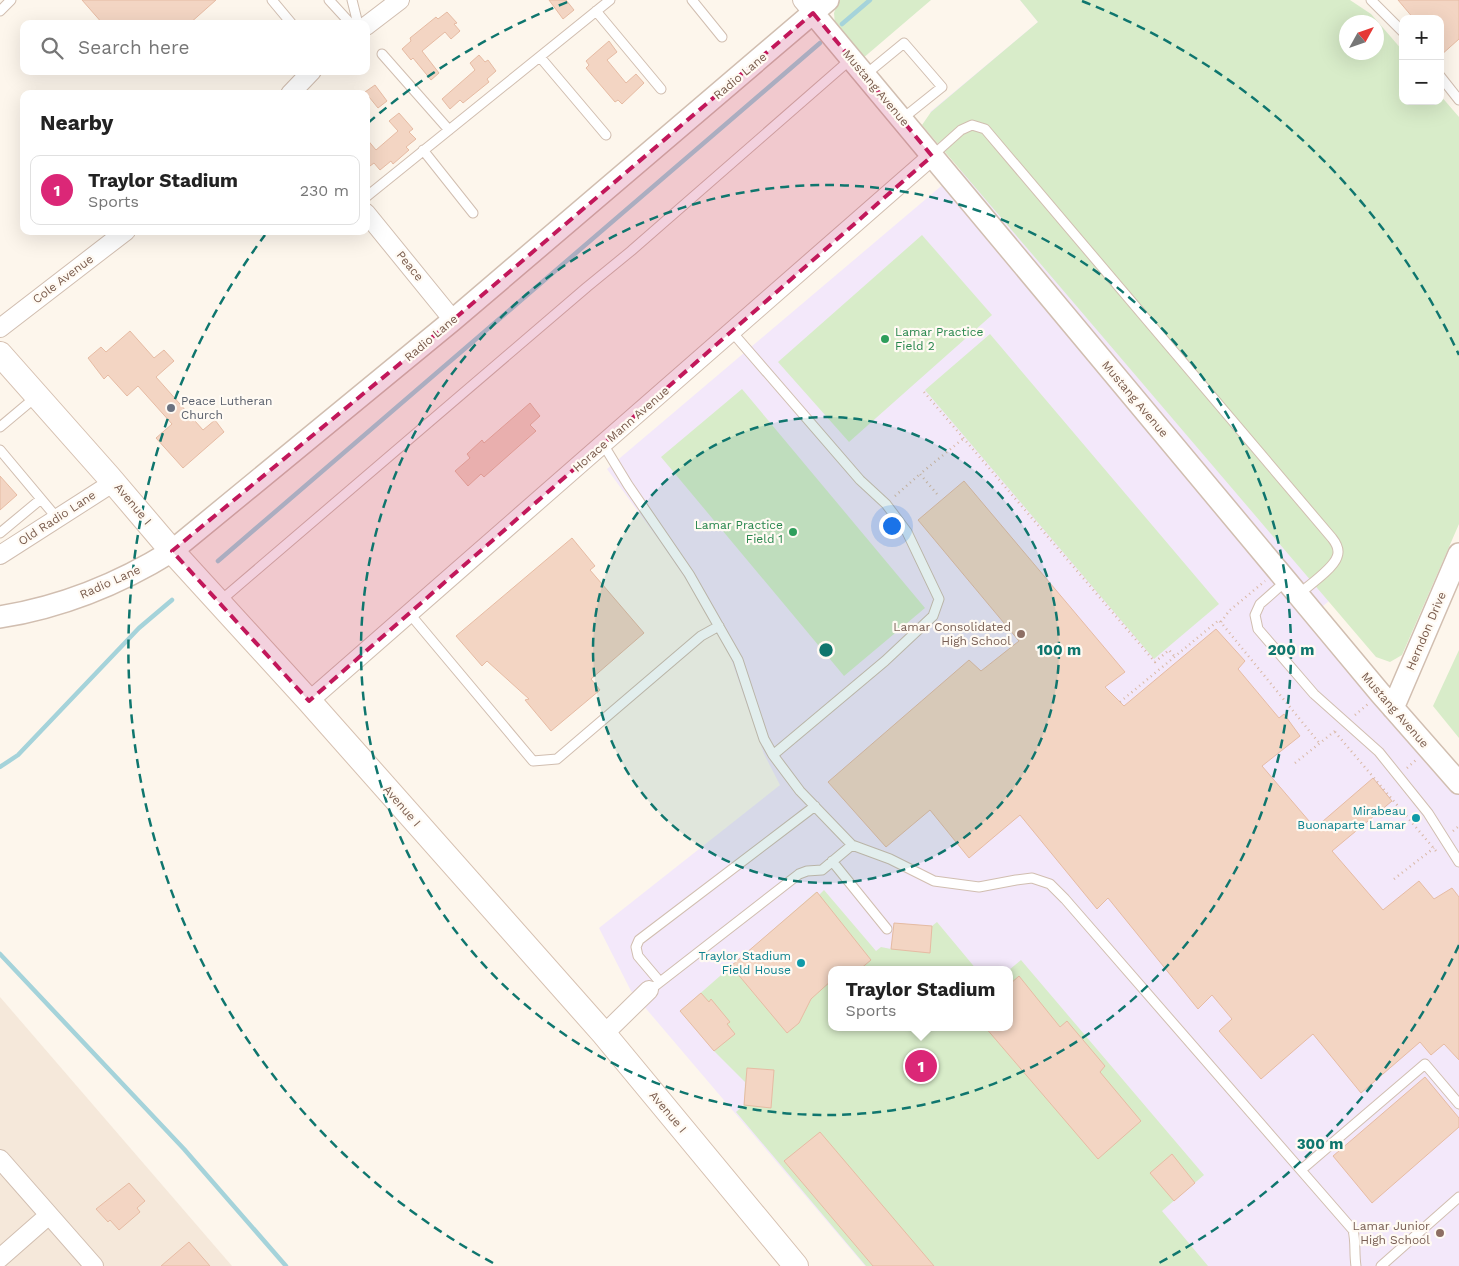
<!DOCTYPE html>
<html lang="en">
<head>
<meta charset="utf-8">
<style>
	:root { --surface:#fff; --page:#f6f6f6; --text:#222; --muted:#767676; --line:#e0e0e0; --accent:#db2777 }
	body { margin:0; font-family:"Work Sans",sans-serif; background:var(--page); color:var(--text) }
	.controls { position:absolute; right:15px; top:15px; display:grid; overflow:hidden; border-radius:10px; box-shadow:0 5px 20px #0002 }
	.controls button { width:45px; height:45px; display:grid; place-items:center; padding:0; border:0; border-bottom:1px solid var(--line); background:var(--surface); color:var(--text); font:25px sans-serif }
	.compass { position:absolute; left:1339px; top:15px; width:45px; height:45px; border-radius:50%; background:var(--surface); box-shadow:0 5px 20px #0002; rotate:50deg }
	.you { position:absolute; left:891px; top:525px; width:18px; height:18px; margin:-12px; border:4px solid #fff; border-radius:50%; background:#1a73e8; box-shadow:0 0 0 8px #1a73e833 }
	.badge { display:grid; place-items:center; width:32px; height:32px; border-radius:50%; background:var(--accent); color:#fff; font-size:16px; font-weight:700 }
	.pin { position:absolute; translate:-50% -50%; border:2px solid #fff; box-shadow:0 1px 5px #0006 }
	.popup { position:absolute; left:828px; top:966px; width:185px; height:65px; box-sizing:border-box; display:grid; place-content:center; border-radius:10px; background:var(--surface); filter:drop-shadow(0 1px 4px #0005); font-size:16px; white-space:nowrap; color:var(--muted) }
	.popup b { font-size:19px; color:var(--text) }
	.popup::after { content:''; position:absolute; left:50%; top:100%; margin-left:-10px; border:10px solid transparent; border-top-color:var(--surface) }
	.list { margin:0; padding:0; list-style:none }
	h2 { display:flex; justify-content:space-between; align-items:center; height:65px; margin:0; padding:0 20px; font-size:21px }
	h2 small { font-size:16px; font-weight:400; color:var(--muted) }
	.list li { display:grid; grid-template-columns:32px 1fr auto; gap:15px; align-items:center; box-sizing:border-box; height:70px; margin:0 10px 10px; padding:0 10px; border:1px solid var(--line); border-radius:10px }
	.list b { display:block; font-size:19px; white-space:nowrap }
	.list p { margin:0; font-size:16px; white-space:nowrap; color:var(--muted) }
	.list em { font-size:16px; font-style:normal; color:var(--muted) }
	.icon { flex:none; width:28px; height:28px; fill:none; stroke:currentColor; stroke-width:2; stroke-linecap:round; stroke-linejoin:round }
	.map { position:relative; flex:none; width:1459px; height:1266px; overflow:hidden }
	.search { position:absolute; background:var(--surface); box-shadow:0 5px 20px #0002; left:20px; top:20px; width:350px; height:55px; display:flex; align-items:center; gap:12px; box-sizing:border-box; padding:0 18px; border-radius:10px; color:var(--muted); font-size:19px }
	.panel { position:absolute; background:var(--surface); box-shadow:0 5px 20px #0002; left:20px; top:90px; width:350px; height:145px; border-radius:10px }
	.map>svg:first-child { display:block }
	.residential { fill:#f5e8da }
	.education { fill:#f3e8fa; fill-rule:evenodd }
	.green { fill:#d8ecc9; fill-rule:evenodd }
	.lines { fill:none; stroke-linecap:round; stroke-linejoin:round }
	.stream { stroke:#a5d3da; stroke-width:4.5 }
	.building { fill:#f3d5c3; stroke:#e6bba3 }
	.service-casing { stroke:#d1beb0; stroke-width:11 }
	.minor-casing { stroke:#d1beb0; stroke-width:20 }
	.tertiary-casing { stroke:#d1beb0; stroke-width:24 }
	.secondary-casing { stroke:#d6c0b0; stroke-width:26 }
	.path { stroke:#d9b8a5; stroke-width:2.5; stroke-dasharray:1 4; stroke-linecap:butt }
	.service { stroke:#fff; stroke-width:9 }
	.minor { stroke:#fff; stroke-width:18 }
	.tertiary { stroke:#fff; stroke-width:21 }
	.secondary { stroke:#fff; stroke-width:24 }
	.marked { fill:#c2185b; fill-opacity:0.2; stroke:#c2185b; stroke-width:4; stroke-dasharray:10 6; stroke-linejoin:round }
	.ring { fill:none; stroke:#0f766e; stroke-width:2.5; stroke-dasharray:9 6 }
	.leisure-dot { fill:#2e9e5b; stroke:#fffaf3; stroke-width:2 }
	.worship-dot { fill:#6b7280; stroke:#fffaf3; stroke-width:2 }
	.education-dot { fill:#8d6e63; stroke:#fffaf3; stroke-width:2 }
	.culture-dot { fill:#0f9aa8; stroke:#fffaf3; stroke-width:2 }
	.labels { text-anchor:middle; stroke-width:4.5; stroke-linejoin:round; paint-order:stroke }
	.street-label { font-size:12px; fill:#7a5c4d; stroke:#fffaf3 }
	.leisure-label { font-size:12px; fill:#27864d; stroke:#fffaf3; text-anchor:start }
	.worship-label { font-size:12px; fill:#5b616d; stroke:#fffaf3; text-anchor:start }
	.education-label { font-size:12px; fill:#785e54; stroke:#fffaf3; text-anchor:end }
	.culture-label { font-size:12px; fill:#0d838f; stroke:#fffaf3; text-anchor:end }
	.centre { fill:#0f766e; stroke:#fffaf3; stroke-width:2.5 }
	.ring-label { font-size:15px; text-anchor:middle; font-weight:bold; fill:#0f766e; stroke:#fffaf3; stroke-width:4.5; stroke-linejoin:round; paint-order:stroke }
</style>
</head>
<body>
<div class="map">
<svg width="1459" height="1266" viewBox="0 0 1459 1266">
	<rect width="100%" height="100%" fill="#fdf6ec"/>
	<path class="residential" d="M 0,997 L 232,1266 L 0,1266 Z"/>
	<path class="education" d="M 1020,0 L 1281,0 L 1438,509 L 1310,617 L 1459,793 L 1459,1266 L 865,1266 L 631,991 L 599,928 L 780,785 L 764,754 L 728,650 L 700,600 L 659,540 L 607,469 L 972,160 L 930,112 L 1038,22 ZM 832,970 L 1010,970 L 1010,1027 L 832,1027 Z"/>
	<path class="green" d="M 839,0 L 931,0 L 862,59 L 835,25 L 834,13 Z
		M 1020,0 L 1350,0 L 1371,14 L 1403,51 L 1403,101 L 1440,101 L 1440,95 L 1459,117 L 1459,524 L 1402,655 L 1390,662 L 1376,657 L 922,125 L 931,112 L 1038,22 ZM 1346,22 L 1376,22 L 1376,52 L 1346,52 Z
		M 922,235 L 992,315 L 849,442 L 778,362 Z
		M 990,334 L 1219,604 L 1154,659 L 925,390 Z
		M 742,389 L 925,608 L 844,676 L 661,457 Z
		M 1459,650 L 1459,738 L 1433,706 Z
		M 824,890 L 876,951 L 881,947 L 891,949 L 894,923 L 932,926 L 937,922 L 977,970 L 832,970 L 832,1027 L 1010,1027 L 1009,970 L 1021,960 L 1204,1175 L 1162,1211 L 1208,1266 L 866,1266 L 736,1112 L 744,1105 L 745,1082 L 714,1051 L 680,1011 L 816,892 L 819,895 Z"/>
	<g class="lines">
		<path class="stream" d="M 842,24 L 870,0
			M 218,561 L 820,43
			M 0,767 L 18,755 L 139,628 L 172,600
			M 0,954 L 184,1149 L 286,1266"/>
	</g>
	<path class="building" d="M 82,0 L 216,0 L 189,24 L 103,24 Z
		M 549,0 L 566,0 L 574,10 L 563,19 Z
		M 1398,0 L 1459,0 L 1459,39 L 1440,56 L 1440,19 L 1414,19 Z
		M 447,12 L 457,23 L 454,24 L 460,31 L 451,39 L 445,32 L 422,51 L 439,73 L 431,80 L 413,58 L 411,60 L 402,49 L 411,41 L 410,38 L 436,17 L 438,19 Z
		M 609,41 L 617,52 L 607,60 L 626,83 L 636,74 L 644,83 L 622,104 L 618,100 L 615,102 L 586,68 L 589,65 L 586,61 Z
		M 479,55 L 485,62 L 488,60 L 496,71 L 487,79 L 489,82 L 463,103 L 460,100 L 450,109 L 442,99 L 475,70 L 470,63 Z
		M 375,85 L 387,101 L 378,108 L 365,92 Z
		M 399,113 L 413,129 L 409,132 L 416,139 L 406,147 L 409,150 L 393,164 L 391,161 L 380,170 L 374,163 L 366,169 L 366,138 L 376,150 L 398,131 L 389,121 Z
		M 130,331 L 154,358 L 164,350 L 174,361 L 156,377 L 203,430 L 215,420 L 224,432 L 183,468 L 156,438 L 172,424 L 138,386 L 127,396 L 108,375 L 104,379 L 88,358 L 101,347 L 106,352 Z
		M 530,403 L 540,416 L 530,425 L 536,431 L 484,477 L 481,474 L 468,486 L 455,471 L 470,458 L 467,454 L 482,440 L 484,443 Z
		M 0,476 L 17,495 L 0,510 Z
		M 964,481 L 1125,672 L 1105,687 L 1124,706 L 1216,629 L 1245,661 L 1238,669 L 1279,718 L 1284,714 L 1300,736 L 1262,766 L 1315,828 L 1373,778 L 1392,801 L 1332,851 L 1383,910 L 1419,881 L 1434,899 L 1452,888 L 1459,897 L 1459,1060 L 1444,1044 L 1431,1055 L 1420,1042 L 1361,1093 L 1313,1034 L 1261,1079 L 1219,1031 L 1232,1019 L 1212,995 L 1198,1009 L 1108,898 L 1097,909 L 1020,815 L 969,858 L 930,810 L 886,847 L 828,782 L 969,660 L 981,671 L 1019,641 L 918,520 Z
		M 572,538 L 595,566 L 590,570 L 644,633 L 591,679 L 600,690 L 551,731 L 525,700 L 529,699 L 487,661 L 482,666 L 456,636 Z
		M 817,892 L 871,960 L 859,970 L 832,970 L 832,980 L 811,999 L 799,1023 L 787,1033 L 731,966 Z
		M 894,923 L 932,926 L 930,953 L 891,949 Z
		M 1019,976 L 1060,1027 L 1067,1021 L 1105,1066 L 1100,1072 L 1141,1121 L 1098,1159 L 985,1027 L 1010,1027 L 1010,984 Z
		M 701,993 L 709,1002 L 711,999 L 730,1022 L 727,1024 L 735,1034 L 714,1051 L 680,1011 Z
		M 747,1068 L 774,1070 L 771,1108 L 744,1105 Z
		M 1425,1077 L 1459,1118 L 1459,1127 L 1372,1203 L 1333,1156 Z
		M 820,1132 L 934,1266 L 873,1266 L 784,1161 Z
		M 1172,1154 L 1195,1183 L 1174,1201 L 1150,1173 Z
		M 129,1183 L 145,1201 L 137,1208 L 140,1212 L 119,1230 L 110,1220 L 108,1222 L 96,1209 Z
		M 189,1242 L 210,1266 L 161,1266 Z"/>
	<g class="lines">
		<defs>
			<path id="service" d="M 272,0 L 292,24
				M 329,0 L 351,24
				M 352,0 L 358,24
				M 692,0 L 722,37
				M 1371,0 L 1403,32
				M 0,11 L 11,0
				M 596,11 L 661,89
				M 382,54 L 449,130
				M 540,57 L 606,135
				M 865,75 L 904,43 L 942,87 L 902,119
				M 1440,76 L 1459,100
				M 423,150 L 473,213
				M 932,156 L 961,130 L 972,125 L 985,129 L 1332,538 C 1336,543 1340,550 1337,557 C 1333,569 1308,586 1299,594
				M 366,197 L 610,0
				M 732,332 L 860,480 L 886,504 L 907,532 L 939,599 L 933,616 L 885,661 L 773,755
				M 0,427 L 37,396
				M 603,444 L 628,485 L 689,574 L 738,660 L 764,739 L 773,755 L 800,791 L 852,845 L 890,859 L 934,881 L 979,887 L 1016,880 L 1032,878 L 1050,884 L 1065,899 L 1353,1230 C 1356,1242 1354,1253 1356,1266
				M 0,450 L 57,518
				M 0,533 L 41,499
				M 1286,581 L 1260,604 L 1255,615 L 1258,629 L 1314,694 L 1379,752 L 1428,813 L 1459,862
				M 219,602 L 587,287 L 631,251 L 851,59
				M 409,613 L 533,761 L 557,759 L 701,636 L 719,626
				M 832,861 L 887,929
				M 660,982 L 638,956 L 636,947 L 639,940 L 815,806
				M 655,986 L 799,874 L 807,871 L 822,870 L 852,845
				M 1301,1170 L 1425,1064 L 1459,1104
				M 1381,1266 L 1459,1197"/>
			<path id="minor" d="M 802,0 L 813,13
				M 366,26 L 400,0
				M 290,94 L 312,71
				M 366,213 L 453,320
				M 0,328 L 126,231
				M 0,555 L 114,482
				M 309,701 L 932,156
				M 604,1034 L 649,990
				M 0,1159 L 94,1266
				M 0,1258 L 49,1215"/>
			<path id="tertiary" d="M 813,13 L 1380,693 L 1459,783
				M 0,617 C 62,607 119,584 172,551 L 453,320 L 828,0
				M 1393,708 L 1459,554"/>
			<path id="secondary" d="M 0,354 L 109,477 L 172,551 L 309,701 L 604,1034 L 796,1266"/>
		</defs>
		<use href="#service" class="service-casing"/>
		<use href="#minor" class="minor-casing"/>
		<use href="#tertiary" class="tertiary-casing"/>
		<use href="#secondary" class="secondary-casing"/>
		<path class="path" d="M 924,392 L 1155,662 L 1169,650 L 1175,657
			M 937,494 L 920,474 L 964,438
			M 895,496 L 920,474
			M 1221,622 L 1229,611 L 1265,581
			M 1120,702 L 1219,620 L 1320,744
			M 1355,715 L 1368,704
			M 1335,732 L 1436,851
			M 1295,763 L 1335,731
			M 1407,768 L 1416,760
			M 1453,831 L 1459,826
			M 1394,879 L 1434,848"/>
		<use href="#service" class="service"/>
		<use href="#minor" class="minor"/>
		<use href="#tertiary" class="tertiary"/>
		<use href="#secondary" class="secondary"/>
	</g>
	<path class="marked" d="M 813,13 L 932,156 L 309,701 L 172,551 L 453,320 Z"/>
	<circle cx="826" cy="650" r="233" fill="#0f766e" fill-opacity=".12"/>
	<g class="ring">
		<circle cx="826" cy="650" r="233"/>
		<circle cx="826" cy="650" r="465"/>
		<path d="M1459 945A698 698 0 0 1 1159 1263M493 1263A698 698 0 0 1 265 235M368 123A698 698 0 0 1 570 1M1082 1A698 698 0 0 1 1459 355"/>
	</g>
	<g class="leisure-dot">
		<circle cx="885" cy="339" r="5"/>
		<circle cx="793" cy="532" r="5"/>
	</g>
	<circle class="worship-dot" cx="171" cy="408" r="5"/>
	<g class="education-dot">
		<circle cx="1021" cy="634" r="5"/>
		<circle cx="1440" cy="1233" r="5"/>
	</g>
	<g class="culture-dot">
		<circle cx="1416" cy="818" r="5"/>
		<circle cx="801" cy="963" r="5"/>
	</g>
	<g class="labels">
		<g class="street-label">
			<text transform="translate(740 76) rotate(-40)" y="4">Radio Lane</text>
			<text transform="translate(876 88) rotate(50)" y="4">Mustang Avenue</text>
			<text transform="translate(410 266) rotate(51)" y="4">Peace</text>
			<text transform="translate(63 279) rotate(-37)" y="4">Cole Avenue</text>
			<text transform="translate(431 338) rotate(-40)" y="4">Radio Lane</text>
			<text transform="translate(1135 399) rotate(50)" y="4">Mustang Avenue</text>
			<text transform="translate(621 429) rotate(-41)" y="4">Horace Mann Avenue</text>
			<text transform="translate(133 504) rotate(50)" y="4">Avenue I</text>
			<text transform="translate(57 518) rotate(-33)" y="4">Old Radio Lane</text>
			<text transform="translate(110 582) rotate(-24)" y="4">Radio Lane</text>
			<text transform="translate(1426 631) rotate(-67)" y="4">Herndon Drive</text>
			<text transform="translate(1395 710) rotate(49)" y="4">Mustang Avenue</text>
			<text transform="translate(402 806) rotate(49)" y="4">Avenue I</text>
			<text transform="translate(668 1112) rotate(50)" y="4">Avenue I</text>
		</g>
		<g class="leisure-label">
			<text x="895" y="336">Lamar Practice<tspan x="895" dy="14">Field 2</tspan></text>
			<text x="783" y="529" text-anchor="end">Lamar Practice<tspan x="783" dy="14">Field 1</tspan></text>
		</g>
		<g class="worship-label">
			<text x="181" y="405">Peace Lutheran<tspan x="181" dy="14">Church</tspan></text>
		</g>
		<g class="education-label">
			<text x="1011" y="631">Lamar Consolidated<tspan x="1011" dy="14">High School</tspan></text>
			<text x="1430" y="1230">Lamar Junior<tspan x="1430" dy="14">High School</tspan></text>
		</g>
		<g class="culture-label">
			<text x="1406" y="815">Mirabeau<tspan x="1406" dy="14">Buonaparte Lamar</tspan></text>
			<text x="791" y="960">Traylor Stadium<tspan x="791" dy="14">Field House</tspan></text>
		</g>
	</g>
	<circle cx="826" cy="650" r="8" class="centre"/>
	<g class="ring-label">
		<text x="1059" y="655">100 m</text>
		<text x="1291" y="655">200 m</text>
		<text x="1320" y="1149">300 m</text>
	</g>
</svg>
<div class="controls">
<button>+</button>
<button>−</button>
</div>
<svg class="compass" viewBox="-18 -18 36 36"><path d="M0-13l5 13h-10z" fill="#e53935"/><path d="M0 13l5-13h-10z" fill="#767676"/></svg>
<div class="you"></div>
<div class="pin badge" style="left:921px;top:1066px">1</div>
<div class="popup"><b>Traylor Stadium</b>Sports</div>
<div class="search"><svg class="icon" aria-label="search" viewBox="0 0 24 24"><circle cx="10" cy="10" r="6"/><path d="M15 15l6 6"/></svg>Search here</div>
<section class="panel">
<h2>Nearby<small></small></h2>
<ul class="list">
<li><span class="badge">1</span><div><b>Traylor Stadium</b><p>Sports</p></div><em>230 m</em></li>
</ul>
</section>
</div>
</body>
</html>
